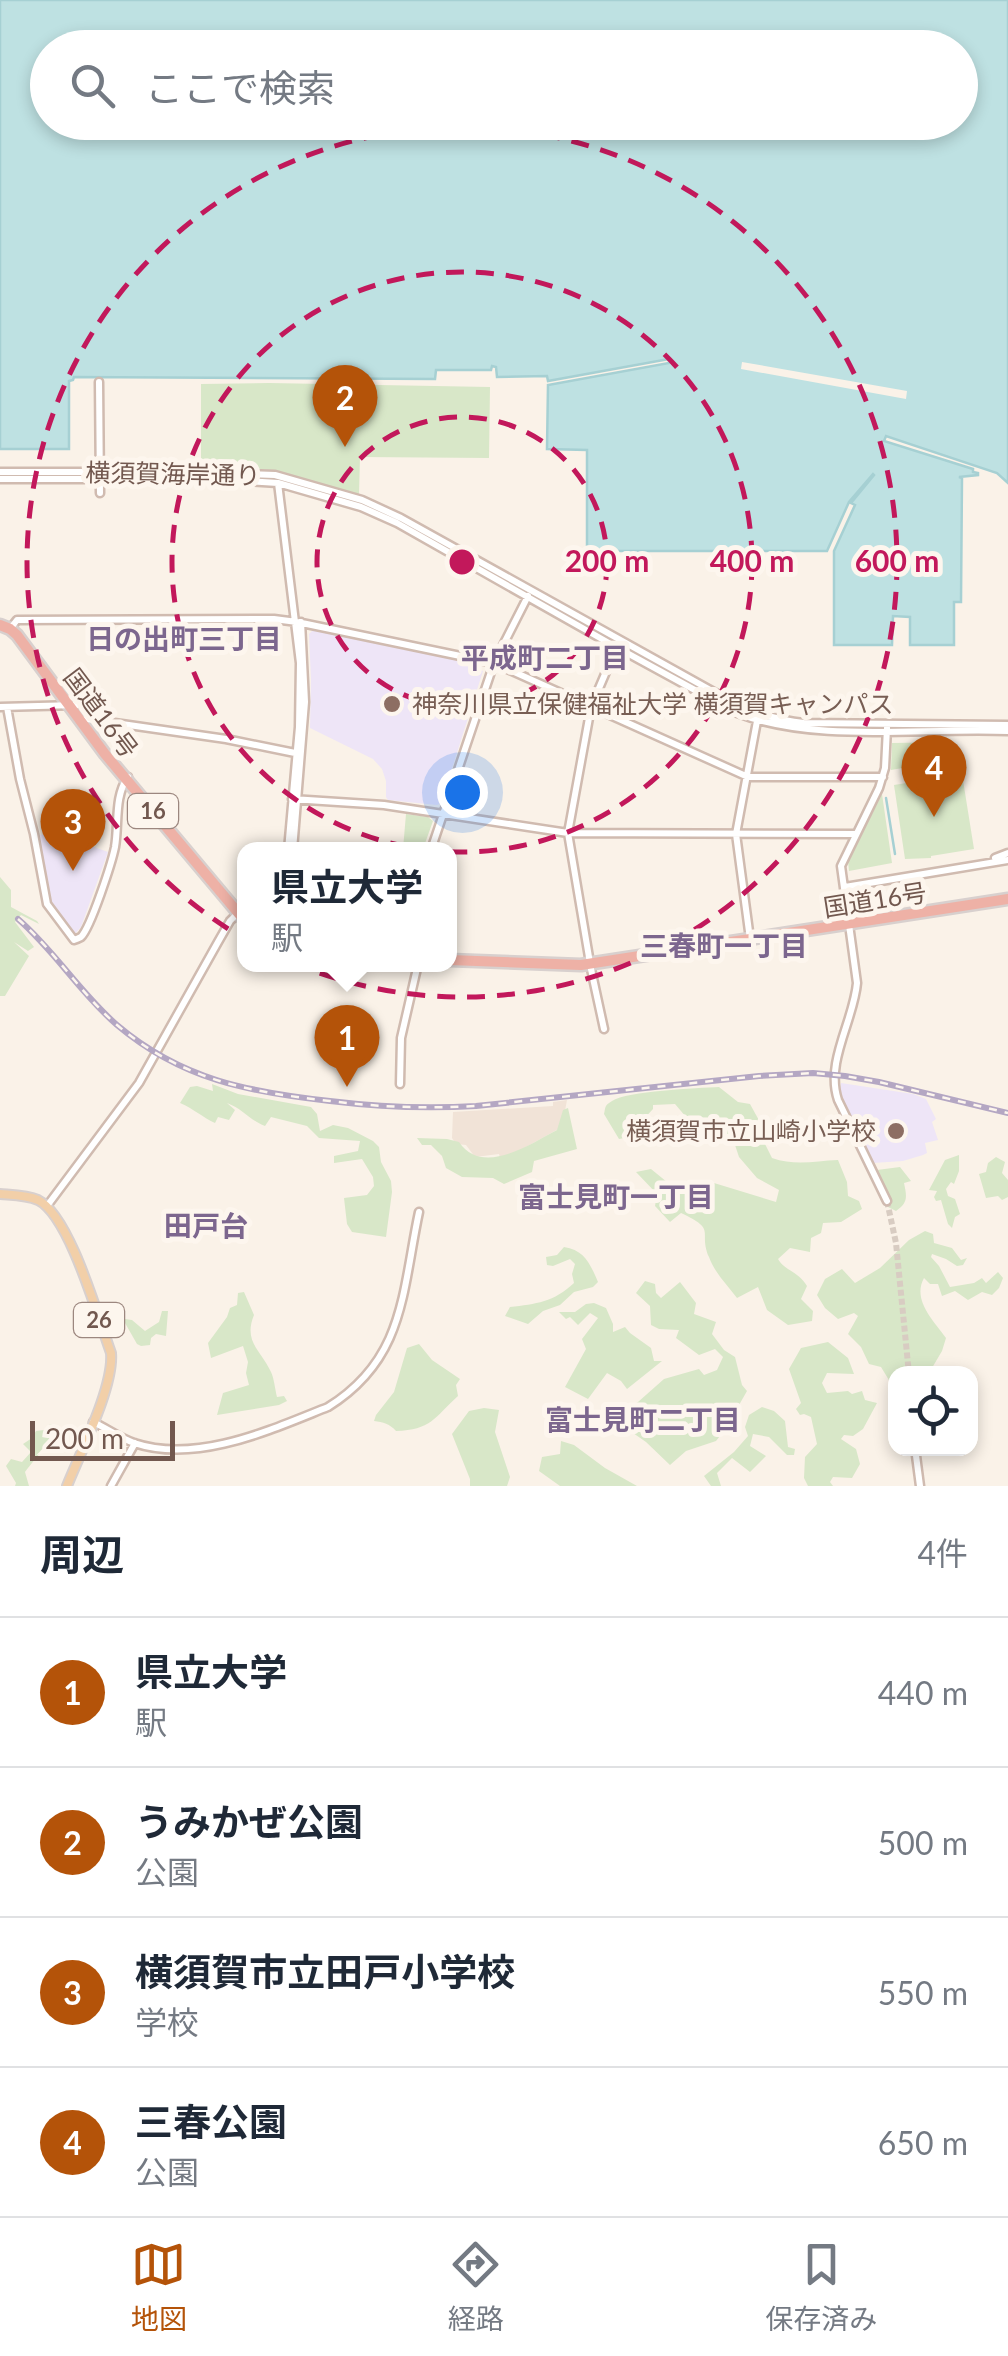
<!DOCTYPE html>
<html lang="ja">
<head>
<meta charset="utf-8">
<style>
	:root { --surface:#fff; --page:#f6f6f7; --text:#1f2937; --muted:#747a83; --line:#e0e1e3; --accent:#b45309 }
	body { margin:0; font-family:Lato,"Noto Sans JP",sans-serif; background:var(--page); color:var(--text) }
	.controls { position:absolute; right:30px; bottom:30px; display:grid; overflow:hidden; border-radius:20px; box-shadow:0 5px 15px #0003 }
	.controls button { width:90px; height:90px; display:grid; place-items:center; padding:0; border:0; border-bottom:2px solid var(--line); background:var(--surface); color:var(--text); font:50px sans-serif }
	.scale { position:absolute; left:30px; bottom:25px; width:145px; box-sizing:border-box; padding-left:10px; border:5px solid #72584f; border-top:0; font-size:28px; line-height:35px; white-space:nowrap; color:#72584f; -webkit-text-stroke:8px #fdf6ee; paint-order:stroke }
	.you { position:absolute; left:462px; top:792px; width:35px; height:35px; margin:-25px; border:8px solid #fff; border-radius:50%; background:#1a73e8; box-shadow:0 0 0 15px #1a73e833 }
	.badge { display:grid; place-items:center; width:65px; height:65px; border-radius:50%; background:var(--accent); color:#fff; font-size:32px; font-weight:700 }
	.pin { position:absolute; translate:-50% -82px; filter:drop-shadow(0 2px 5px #0008) }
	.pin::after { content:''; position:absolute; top:52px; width:35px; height:30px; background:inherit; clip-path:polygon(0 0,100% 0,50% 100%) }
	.popup { position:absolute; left:237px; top:842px; width:220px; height:130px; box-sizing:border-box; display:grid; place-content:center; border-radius:20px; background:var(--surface); filter:drop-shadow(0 2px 8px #0005); font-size:32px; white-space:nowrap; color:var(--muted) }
	.popup b { font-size:38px; color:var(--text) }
	.popup::after { content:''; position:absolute; left:50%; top:100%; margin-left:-20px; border:20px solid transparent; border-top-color:var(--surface) }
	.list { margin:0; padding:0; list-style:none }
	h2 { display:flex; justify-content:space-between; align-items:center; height:130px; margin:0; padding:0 40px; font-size:42px }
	h2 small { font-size:32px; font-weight:400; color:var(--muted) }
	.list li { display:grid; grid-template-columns:65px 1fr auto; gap:30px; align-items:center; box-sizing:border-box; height:150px; padding:0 40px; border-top:2px solid var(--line) }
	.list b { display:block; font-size:38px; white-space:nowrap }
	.list p { margin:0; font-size:32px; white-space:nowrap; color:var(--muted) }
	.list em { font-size:32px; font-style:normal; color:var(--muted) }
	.icon { flex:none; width:55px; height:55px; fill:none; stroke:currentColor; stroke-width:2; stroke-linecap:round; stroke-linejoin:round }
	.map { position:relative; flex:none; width:1008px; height:1486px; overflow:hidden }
	.search { position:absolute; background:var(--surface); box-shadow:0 5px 15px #0003; left:30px; right:30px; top:30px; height:110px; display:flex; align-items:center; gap:25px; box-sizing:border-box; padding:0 35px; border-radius:55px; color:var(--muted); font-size:38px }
	.sheet { height:730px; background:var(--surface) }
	nav { display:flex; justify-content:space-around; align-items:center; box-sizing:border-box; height:140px; border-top:2px solid var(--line); background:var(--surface); font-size:28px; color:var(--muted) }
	nav a { display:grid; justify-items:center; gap:5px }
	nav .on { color:var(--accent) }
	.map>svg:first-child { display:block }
	.residential { fill:#f1e3d7 }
	.education { fill:#eee5f7 }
	.green { fill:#d8e7c8 }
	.water { fill:#bee1e2; stroke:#a6d0d3; stroke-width:2.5; fill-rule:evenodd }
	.pier { fill:#faf2e8 }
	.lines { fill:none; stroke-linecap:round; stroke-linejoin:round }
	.stream { stroke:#a6d0d3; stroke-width:2.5 }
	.secondary-tunnel { stroke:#d8ccc2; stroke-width:6; stroke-dasharray:6 3; stroke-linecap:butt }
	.secondary-casing { stroke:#d0bbb0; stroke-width:11 }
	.primary-casing { stroke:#d8d0ce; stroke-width:12 }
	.highway-casing { stroke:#d8d0ce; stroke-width:15 }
	.secondary { stroke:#fff; stroke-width:6 }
	.primary { stroke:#f2cfa8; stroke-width:8 }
	.highway { stroke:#eeb1a6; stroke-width:10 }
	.rail-casing { stroke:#b4a7c3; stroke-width:6 }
	.rail { stroke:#fdf6ee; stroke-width:2.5; stroke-dasharray:8; stroke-linecap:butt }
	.ring { fill:none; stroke:#c2185b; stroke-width:5; stroke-dasharray:18 12 }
	.education-dot { fill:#8d6e63; stroke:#fdf6ee; stroke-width:4 }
	.labels { text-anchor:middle; stroke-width:10; stroke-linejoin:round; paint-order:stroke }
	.shield { fill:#fdf6ee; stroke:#9c877f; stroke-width:2.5 }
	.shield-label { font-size:22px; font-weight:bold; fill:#72584f }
	.street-label { font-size:25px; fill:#72584f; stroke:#fdf6ee }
	.education-label { font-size:25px; fill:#785e54; stroke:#fdf6ee; text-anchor:start }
	.neighbourhood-label { font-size:28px; font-weight:bold; fill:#7c668e; stroke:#fdf6ee }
	.centre { fill:#c2185b; stroke:#fdf6ee; stroke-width:5 }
	.ring-label { font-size:30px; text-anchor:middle; font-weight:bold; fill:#c2185b; stroke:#fdf6ee; stroke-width:10; stroke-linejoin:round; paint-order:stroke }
</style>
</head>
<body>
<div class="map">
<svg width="1008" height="1486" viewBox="0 0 1008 1486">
	<rect width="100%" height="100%" fill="#faf2e8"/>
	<path class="residential" d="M 567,1100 L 562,1127 L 501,1161 L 499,1154 L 475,1157 L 466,1145 L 456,1144 L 452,1138 L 453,1112 L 553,1106 L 553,1102 Z"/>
	<path class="education" d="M 314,629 L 481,665 L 480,670 L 483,671 L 441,803 L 437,805 L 388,800 L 386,797 L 386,781 L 382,769 L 373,759 L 310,728 L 311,680 L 309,634 Z
		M 55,833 L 108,852 L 81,927 L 74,935 L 52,906 L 47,889 L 39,835 Z
		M 841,1083 L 913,1094 L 926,1099 L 936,1119 L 932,1122 L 938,1140 L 925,1143 L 927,1153 L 923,1155 L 903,1161 L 873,1163 L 840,1092 Z"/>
	<path class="green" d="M 269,383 L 490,387 L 489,458 L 360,457 L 359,494 L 270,470 L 201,464 L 201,384 Z
		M 954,742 L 955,759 L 891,770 L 892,743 Z
		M 962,774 L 974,849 L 931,856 L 931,858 L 905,859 L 894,785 Z
		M 882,794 L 892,863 L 849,871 L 848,861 Z
		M 406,814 L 428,817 L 433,821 L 423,849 L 403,849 Z
		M 0,877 L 11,890 L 11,907 L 37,921 L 39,924 L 21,915 L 15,922 L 34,947 L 28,951 L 14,942 L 29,956 L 5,996 L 0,996 Z
		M 212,1084 L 238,1094 L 311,1107 L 317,1114 L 320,1131 L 333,1125 L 348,1128 L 373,1141 L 379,1147 L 381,1162 L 391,1181 L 392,1192 L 386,1237 L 352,1232 L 347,1224 L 344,1198 L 367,1195 L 374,1186 L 373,1177 L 362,1159 L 334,1163 L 334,1156 L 358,1151 L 360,1141 L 319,1138 L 307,1126 L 271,1117 L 265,1126 C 249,1120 243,1109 227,1103 L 235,1110 L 229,1120 L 218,1117 L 215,1123 C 202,1117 194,1109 180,1103 L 190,1087 L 197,1086 L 213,1091 Z
		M 719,1087 L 738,1102 L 750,1104 L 761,1124 L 764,1142 L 772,1158 C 795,1166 815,1161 838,1160 L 847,1182 L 848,1196 L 859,1201 L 862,1209 L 841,1222 L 823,1223 L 821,1233 L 811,1238 L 810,1252 L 790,1248 L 778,1259 C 784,1270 799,1272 807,1286 L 801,1299 L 813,1311 L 812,1321 L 788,1325 L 767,1310 L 758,1287 L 737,1298 C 728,1286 714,1272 709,1257 C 698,1231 718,1230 681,1213 L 670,1222 L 655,1206 L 657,1194 L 636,1172 L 651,1169 L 678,1191 L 687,1194 L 692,1208 L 704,1206 L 714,1183 L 776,1202 L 779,1190 L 757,1178 L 739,1157 L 735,1145 L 715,1123 L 692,1124 L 675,1104 L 653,1105 L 653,1109 L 641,1122 L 641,1135 L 619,1139 L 604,1114 C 606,1106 604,1106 612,1101 C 627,1091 697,1088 719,1087 Z
		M 568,1108 L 577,1149 L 534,1161 L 532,1172 L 504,1184 L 493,1178 L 462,1177 L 446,1168 L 442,1156 L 431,1145 L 422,1145 L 417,1138 L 447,1139 L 459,1142 C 483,1177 530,1144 557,1130 L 563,1110 Z
		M 959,1155 L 959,1171 L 954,1184 L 951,1182 L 946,1189 L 948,1196 L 955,1199 L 960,1214 L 955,1217 L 952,1228 L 948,1224 L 941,1200 L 936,1201 L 934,1197 L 937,1191 L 929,1190 L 945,1160 Z
		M 996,1157 L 1005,1162 L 1002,1173 L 1008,1180 L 1008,1197 L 1002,1200 L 998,1196 L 986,1198 L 979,1174 L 986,1172 L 988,1163 Z
		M 900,1167 L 911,1181 L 904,1183 C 907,1197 908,1203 896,1211 L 884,1205 L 883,1187 L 877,1170 Z
		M 925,1231 L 933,1234 L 934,1243 L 952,1248 L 961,1260 L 967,1258 L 963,1265 L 957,1266 L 946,1259 L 932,1254 L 931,1257 L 939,1266 L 950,1287 L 974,1283 L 982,1278 L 986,1283 L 998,1272 L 1003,1278 L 999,1288 L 992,1295 L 982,1292 L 968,1300 L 955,1291 L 942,1296 L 938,1284 L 930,1284 L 924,1278 C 912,1300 933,1320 946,1338 L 942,1351 L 929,1373 L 896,1374 L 895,1390 L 881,1367 L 869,1364 L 861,1347 L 848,1334 L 858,1316 L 854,1313 L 838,1319 L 825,1308 L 817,1295 L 825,1279 L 842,1269 L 855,1283 L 880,1268 L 909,1240 Z
		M 564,1247 C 584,1250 590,1263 598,1282 L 593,1287 L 574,1292 L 560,1305 L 543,1311 L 528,1324 L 505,1316 L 510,1307 C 536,1304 554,1302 574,1283 L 572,1274 L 575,1264 L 570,1259 L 553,1266 L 547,1265 L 546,1257 L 557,1255 Z
		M 645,1281 L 655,1284 L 656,1293 L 661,1298 L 680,1282 L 696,1303 L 694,1314 L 716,1322 L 712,1334 L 724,1350 L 735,1357 L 742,1385 L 747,1391 L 739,1405 L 738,1413 L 716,1441 L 686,1451 L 670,1465 L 646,1442 L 633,1433 L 632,1423 L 608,1420 L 638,1402 L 664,1379 L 699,1369 L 704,1375 L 717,1370 L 723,1357 L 715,1349 L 699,1355 L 676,1338 L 679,1330 L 659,1329 L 651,1325 L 650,1306 L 636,1293 Z
		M 244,1292 L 254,1315 C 243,1342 261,1350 271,1372 C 274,1378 275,1389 277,1397 L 284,1396 L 287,1401 L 279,1405 L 217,1415 L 223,1393 L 249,1385 L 246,1373 L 248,1362 L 243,1346 L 211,1358 L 208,1343 L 227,1317 L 230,1308 L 237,1305 L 238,1293 Z
		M 594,1303 L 606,1308 L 613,1324 L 613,1332 L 625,1327 L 630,1333 L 651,1348 L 654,1361 L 662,1361 L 627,1389 L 621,1381 L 607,1373 L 588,1399 L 565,1387 L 586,1349 L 582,1339 L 598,1318 L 590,1313 L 578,1325 L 570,1317 L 566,1319 L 559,1312 L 575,1312 L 586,1304 Z
		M 162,1311 L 168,1311 L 166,1336 L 156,1334 L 151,1338 L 150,1345 L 141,1346 L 137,1344 L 125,1323 L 125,1319 L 132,1320 L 145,1331 L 159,1322 Z
		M 828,1342 L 848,1358 L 854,1374 L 827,1373 L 822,1383 L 827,1393 L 848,1391 L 852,1394 L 862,1391 L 865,1400 L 877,1403 L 863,1429 L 853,1436 L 844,1435 L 841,1439 L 856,1449 L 860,1464 L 852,1478 L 833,1477 L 830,1482 L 833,1486 L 808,1486 L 804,1478 L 805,1457 L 817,1444 L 811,1417 L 804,1414 L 800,1415 L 796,1409 L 801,1403 L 789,1369 L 801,1348 Z
		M 419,1344 L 432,1360 L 460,1379 L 456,1385 L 458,1396 C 434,1418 431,1430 396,1431 C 390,1424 383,1422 374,1421 L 376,1415 L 394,1392 L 407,1348 Z
		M 762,1407 L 774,1411 L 785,1421 L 788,1447 L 795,1449 L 794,1455 L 787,1455 L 769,1437 L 753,1434 L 750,1446 L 766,1456 L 750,1472 L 732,1458 L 717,1473 L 721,1486 L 711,1486 L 704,1476 L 734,1452 L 748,1436 L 745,1427 L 749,1415 Z
		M 484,1408 L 499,1410 L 495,1432 L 510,1477 L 507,1486 L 470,1486 L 470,1479 L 452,1434 L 469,1411 Z
		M 50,1424 L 54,1425 C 51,1443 36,1457 25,1472 L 29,1486 L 15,1486 L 16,1483 L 6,1466 L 11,1459 L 22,1462 L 31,1452 L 23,1444 L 32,1438 L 36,1431 L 44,1430 Z
		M 561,1441 L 574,1445 L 605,1468 L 637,1486 L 560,1486 L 539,1471 L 542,1457 L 560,1454 Z"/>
	<path class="water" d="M 0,0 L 1008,0 L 1008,483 L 997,473 L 886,436 L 884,441 L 973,469 L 973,472 L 978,473 L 978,475 L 959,477 L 962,478 L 961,602 L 954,602 L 954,645 L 910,645 L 910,617 L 893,616 L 892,645 L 834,645 L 834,551 L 855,505 L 851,503 L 874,475 L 873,474 L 849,502 L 827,551 L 587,551 L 587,450 L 547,449 L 548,385 L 669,363 L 669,359 L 548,381 L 547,376 L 497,377 L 496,367 L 492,366 L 491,370 L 436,370 L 435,379 L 74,377 L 73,380 L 69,381 L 69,449 L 0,449 ZM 48,48 L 960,48 L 960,122 L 48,122 Z"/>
	<path class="pier" d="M 742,362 L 907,391 L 906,399 L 741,369 Z"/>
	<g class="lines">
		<path class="stream" d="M 886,798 L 895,854"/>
		<path class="secondary-tunnel" d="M 887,1201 L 896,1243 L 909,1374"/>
		<defs>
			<path id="secondary" d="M 99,382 L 100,493
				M 0,472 L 202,472 L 275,475 L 362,500 L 401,518 L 741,707 C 762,715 782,721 804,723 L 1008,725
				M 0,479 L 200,478 L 278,483 L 361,507 L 397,523 L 616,647 L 737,713 C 816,744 923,727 1008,731
				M 278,483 L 300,663 L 299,727 L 288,850
				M 10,629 L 17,620 L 274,619 L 297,622 L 494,663 L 748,777 L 883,777
				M 0,707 L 77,705
				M 7,707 L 20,779 L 34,834 L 47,904 L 74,940 C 77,939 79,938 81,937 C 91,927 112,862 115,847 C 119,824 114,796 128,777
				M 82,720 L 87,719 L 226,739 L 300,754
				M 887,728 L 885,768 L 879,788 L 841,866 L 857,983 C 854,1020 825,1062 838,1100 L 887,1201
				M 292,799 L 384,805 L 568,833 L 856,834
				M 293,850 L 305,702 L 301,622
				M 431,850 L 494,663 L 528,596
				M 995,858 L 1008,853
				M 845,887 L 1008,860
				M 750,939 L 736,834 L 757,721
				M 604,1029 L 591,969 L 568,833 L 591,707 L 617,646
				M 400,1084 L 401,1038 L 418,964
				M 47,1206 L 139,1083 L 218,942 L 230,921 L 245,906
				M 93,1422 C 106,1428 120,1438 134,1443 C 197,1464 270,1430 328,1407 C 405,1359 402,1292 419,1212
				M 915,1448 L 920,1486
				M 111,1486 L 135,1443"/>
			<path id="primary" d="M 0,1194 C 12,1195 27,1195 38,1200 C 70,1216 98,1318 111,1353 C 114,1387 80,1453 67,1486"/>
			<path id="highway" d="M 0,625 L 10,629 L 17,635 L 105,754 L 245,921
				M 450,960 L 581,965 L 1008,899"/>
		</defs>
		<use href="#secondary" class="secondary-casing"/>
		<use href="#primary" class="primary-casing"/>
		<use href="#highway" class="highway-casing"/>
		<use href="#secondary" class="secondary"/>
		<use href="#primary" class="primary"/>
		<use href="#highway" class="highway"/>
		<defs>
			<path id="rail" d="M 18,919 C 55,951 80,993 117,1025 C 182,1080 249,1092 330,1101 C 379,1107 426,1109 476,1106 L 759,1076 L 813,1073 L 845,1076 L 879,1082 L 1008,1113"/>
		</defs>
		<use href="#rail" class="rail-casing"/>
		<use href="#rail" class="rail"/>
	</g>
	<g class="ring">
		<circle cx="462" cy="562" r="145"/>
		<circle cx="462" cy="562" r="290"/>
		<circle cx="462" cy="562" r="435"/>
	</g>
	<g class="education-dot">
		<circle cx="392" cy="704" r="10"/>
		<circle cx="896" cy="1131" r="10"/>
	</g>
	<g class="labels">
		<g class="shield">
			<rect x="128" y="794" width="50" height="34" rx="8"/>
			<rect x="74" y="1303" width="50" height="34" rx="8"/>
		</g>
		<g class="shield-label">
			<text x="153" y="819">16</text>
			<text x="99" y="1328">26</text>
		</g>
		<g class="street-label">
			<text transform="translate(173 474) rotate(1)" y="9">横須賀海岸通り</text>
			<text transform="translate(101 713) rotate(53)" y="9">国道16号</text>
			<text transform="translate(875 900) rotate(-9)" y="9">国道16号</text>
		</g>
		<g class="education-label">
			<text x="412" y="713">神奈川県立保健福祉大学 横須賀キャンパス</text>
			<text x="876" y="1140" text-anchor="end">横須賀市立山崎小学校</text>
		</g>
		<g class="neighbourhood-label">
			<text x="184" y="649">日の出町三丁目</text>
			<text x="545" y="668">平成町二丁目</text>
			<text x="724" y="956">三春町一丁目</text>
			<text x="616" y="1207">富士見町一丁目</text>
			<text x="206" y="1236">田戸台</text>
			<text x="643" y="1430">富士見町二丁目</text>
		</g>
	</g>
	<circle cx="462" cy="562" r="15" class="centre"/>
	<g class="ring-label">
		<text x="607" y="572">200 m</text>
		<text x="752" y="572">400 m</text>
		<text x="897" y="572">600 m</text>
	</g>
</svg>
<div class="controls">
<button><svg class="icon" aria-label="locate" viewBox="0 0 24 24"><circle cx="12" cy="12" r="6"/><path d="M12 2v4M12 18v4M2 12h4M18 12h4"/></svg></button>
</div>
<div class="scale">200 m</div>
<div class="you"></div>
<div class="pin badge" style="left:347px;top:1087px">1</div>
<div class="popup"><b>県立大学</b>駅</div>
<div class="pin badge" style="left:345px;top:447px">2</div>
<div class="pin badge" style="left:73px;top:871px">3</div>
<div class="pin badge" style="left:934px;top:817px">4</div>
<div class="search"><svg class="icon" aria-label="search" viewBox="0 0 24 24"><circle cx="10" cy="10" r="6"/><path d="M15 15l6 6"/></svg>ここで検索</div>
</div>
<section class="sheet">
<h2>周辺<small>4件</small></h2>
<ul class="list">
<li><span class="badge">1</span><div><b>県立大学</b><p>駅</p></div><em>440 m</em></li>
<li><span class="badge">2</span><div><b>うみかぜ公園</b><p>公園</p></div><em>500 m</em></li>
<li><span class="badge">3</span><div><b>横須賀市立田戸小学校</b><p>学校</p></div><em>550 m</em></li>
<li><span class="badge">4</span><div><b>三春公園</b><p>公園</p></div><em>650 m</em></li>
</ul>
</section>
<nav>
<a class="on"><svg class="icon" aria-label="map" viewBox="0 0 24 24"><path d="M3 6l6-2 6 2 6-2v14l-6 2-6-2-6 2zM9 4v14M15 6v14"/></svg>地図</a>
<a><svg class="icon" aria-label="directions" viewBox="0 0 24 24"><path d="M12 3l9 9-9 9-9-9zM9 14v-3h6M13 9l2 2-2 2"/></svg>経路</a>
<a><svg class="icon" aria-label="saved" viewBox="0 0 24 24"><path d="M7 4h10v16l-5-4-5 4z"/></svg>保存済み</a>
</nav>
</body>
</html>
